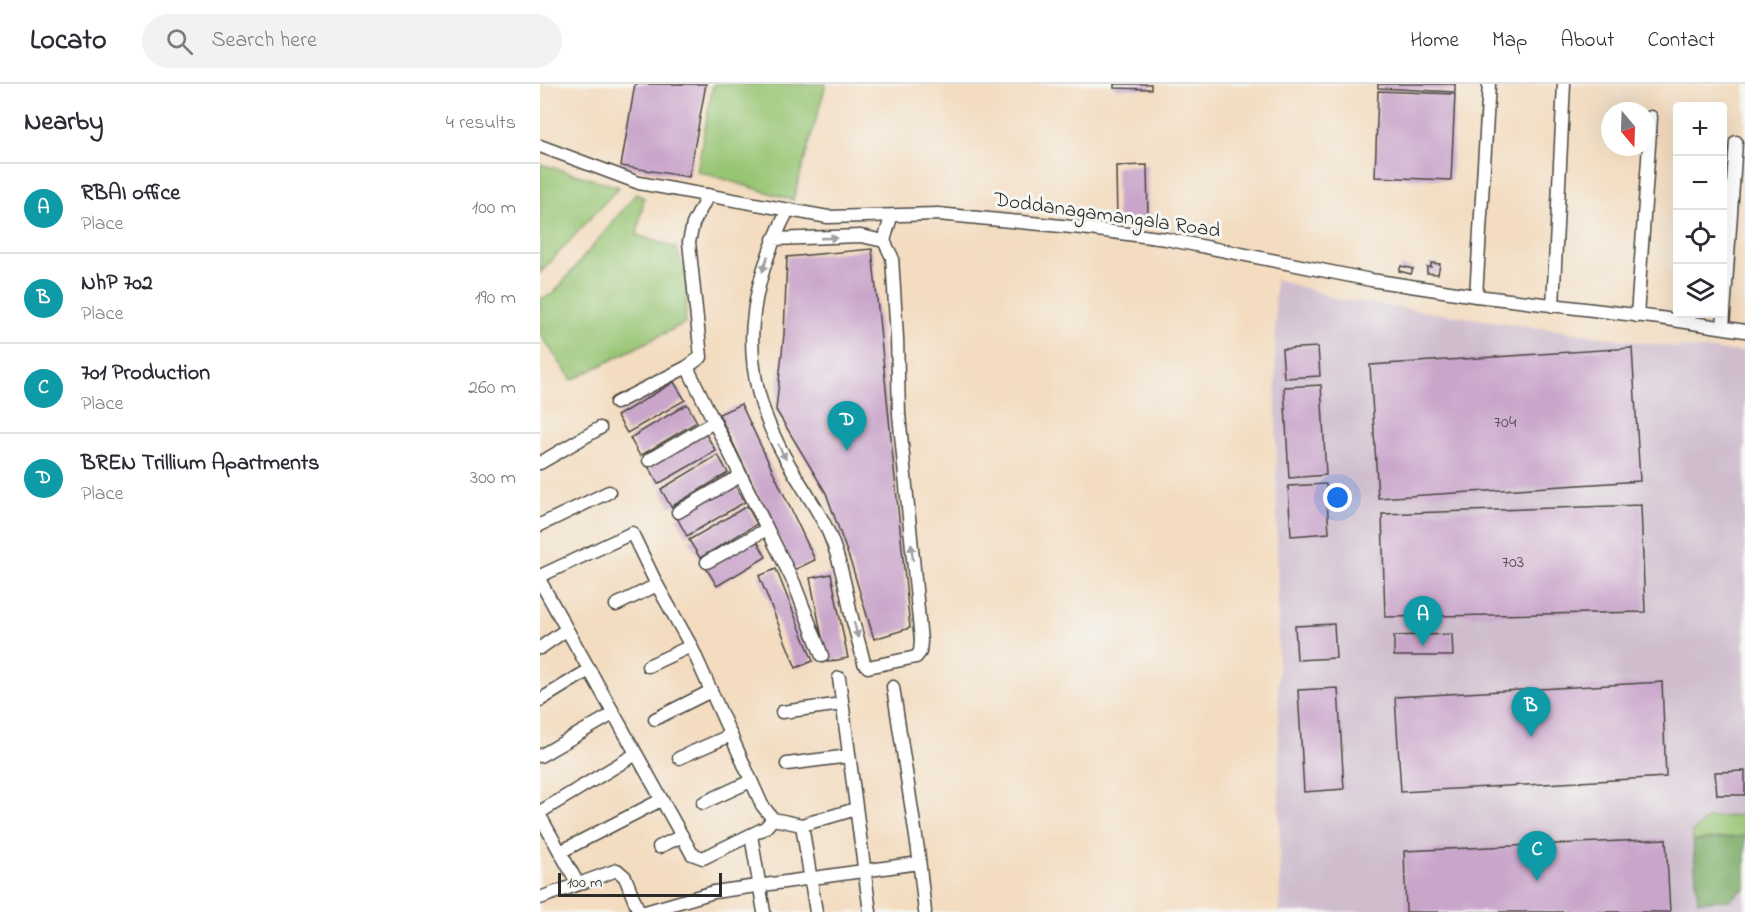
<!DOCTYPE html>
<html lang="en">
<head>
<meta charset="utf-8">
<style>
  body { margin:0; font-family:"Indie Flower",sans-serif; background:#f2f2f3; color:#2b2b33 }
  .controls { position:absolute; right:18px; top:18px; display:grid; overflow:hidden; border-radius:6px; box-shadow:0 6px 24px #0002 }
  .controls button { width:54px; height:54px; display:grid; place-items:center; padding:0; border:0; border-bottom:2px solid #e1e1e2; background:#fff; color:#2b2b33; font:30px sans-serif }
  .compass { position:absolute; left:1061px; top:18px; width:54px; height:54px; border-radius:50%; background:#fff; box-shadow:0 6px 24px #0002; rotate:161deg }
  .scale { position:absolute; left:18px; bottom:15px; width:164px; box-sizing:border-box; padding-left:6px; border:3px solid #2b2b2b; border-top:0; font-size:16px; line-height:21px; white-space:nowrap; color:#2b2b2b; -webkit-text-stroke:4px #f6f6f2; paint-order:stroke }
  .you { position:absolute; left:798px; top:414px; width:21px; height:21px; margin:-15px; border:4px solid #fff; border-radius:50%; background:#1a73e8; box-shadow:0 0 0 9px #1a73e833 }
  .badge { display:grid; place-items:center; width:39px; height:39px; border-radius:50%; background:#b5179e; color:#fff; font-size:20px; font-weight:700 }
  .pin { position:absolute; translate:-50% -50px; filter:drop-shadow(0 2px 3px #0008) }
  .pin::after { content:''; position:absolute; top:32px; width:21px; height:18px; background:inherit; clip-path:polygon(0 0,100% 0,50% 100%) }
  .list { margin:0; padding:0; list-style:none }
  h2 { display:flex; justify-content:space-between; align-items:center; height:78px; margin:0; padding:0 24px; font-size:26px }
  h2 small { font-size:20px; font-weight:400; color:#7c7c81 }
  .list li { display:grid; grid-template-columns:39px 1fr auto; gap:18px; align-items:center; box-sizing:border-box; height:90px; padding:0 24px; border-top:2px solid #e1e1e2 }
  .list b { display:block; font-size:22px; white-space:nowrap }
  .list p { margin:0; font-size:20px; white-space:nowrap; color:#7c7c81 }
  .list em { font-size:20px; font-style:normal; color:#7c7c81 }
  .icon { flex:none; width:33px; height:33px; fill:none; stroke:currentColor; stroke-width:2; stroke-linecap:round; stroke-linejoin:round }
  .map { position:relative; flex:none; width:1205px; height:828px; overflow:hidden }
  header { display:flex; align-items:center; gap:36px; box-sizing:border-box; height:84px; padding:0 30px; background:#fff; border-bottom:2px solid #e1e1e2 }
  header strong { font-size:28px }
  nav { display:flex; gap:33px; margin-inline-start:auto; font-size:21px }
  .search { width:420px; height:54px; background:#f2f2f3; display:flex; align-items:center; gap:15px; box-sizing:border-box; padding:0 21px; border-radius:33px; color:#7c7c81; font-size:22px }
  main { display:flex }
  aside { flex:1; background:#fff }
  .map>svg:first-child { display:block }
  .industrial { fill:#cfbdce }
  .green { fill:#98c573; stroke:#62784f; stroke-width:1.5 }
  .forest { fill:#7aaa65; stroke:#526a48; stroke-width:1.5 }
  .building { fill:#c9a5ca }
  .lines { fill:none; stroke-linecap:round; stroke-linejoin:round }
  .minor-casing { stroke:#494641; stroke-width:15 }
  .minor { stroke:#fff; stroke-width:12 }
  .oneway { fill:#a0a0a0 }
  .labels { text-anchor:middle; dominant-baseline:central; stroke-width:6; stroke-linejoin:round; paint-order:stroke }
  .number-label { font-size:18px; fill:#524a53 }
  .street-label { font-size:21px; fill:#2b2b2b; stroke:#f6f6f2 }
</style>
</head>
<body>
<header>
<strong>Locato</strong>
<div class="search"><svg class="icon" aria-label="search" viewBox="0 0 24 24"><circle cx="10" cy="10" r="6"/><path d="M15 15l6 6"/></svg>Search here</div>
<nav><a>Home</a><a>Map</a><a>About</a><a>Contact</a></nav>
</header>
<main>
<aside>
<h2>Nearby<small>4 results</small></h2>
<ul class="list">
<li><span class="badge" style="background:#0f9aa8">A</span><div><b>RBAI office</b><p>Place</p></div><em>100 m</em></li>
<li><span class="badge" style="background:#0f9aa8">B</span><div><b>NhP 702</b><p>Place</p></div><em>190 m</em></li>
<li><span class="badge" style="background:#0f9aa8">C</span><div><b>701 Production</b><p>Place</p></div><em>260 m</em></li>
<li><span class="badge" style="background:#0f9aa8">D</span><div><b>BREN Trillium Apartments</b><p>Place</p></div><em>300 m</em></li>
</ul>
</aside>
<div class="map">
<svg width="1205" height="828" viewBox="0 0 1205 828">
  <rect width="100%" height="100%" fill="#f6f6f2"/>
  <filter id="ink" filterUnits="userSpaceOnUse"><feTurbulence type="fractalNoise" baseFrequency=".0167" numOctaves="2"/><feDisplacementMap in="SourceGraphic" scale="12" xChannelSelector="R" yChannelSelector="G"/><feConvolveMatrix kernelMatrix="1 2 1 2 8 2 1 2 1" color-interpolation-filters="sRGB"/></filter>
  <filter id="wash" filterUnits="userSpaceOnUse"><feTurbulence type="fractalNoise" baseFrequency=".008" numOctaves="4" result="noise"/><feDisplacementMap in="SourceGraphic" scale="24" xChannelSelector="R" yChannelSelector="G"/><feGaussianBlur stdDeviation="1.35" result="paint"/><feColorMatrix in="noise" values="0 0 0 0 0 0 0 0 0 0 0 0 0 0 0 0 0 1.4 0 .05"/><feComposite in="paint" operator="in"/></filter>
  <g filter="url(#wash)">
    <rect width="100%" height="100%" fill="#f3dcbf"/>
    <path class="industrial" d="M735,195L798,215L1135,263L1205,268V828H740Z"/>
    <g class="green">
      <path d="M173,0H286L253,116L157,87Z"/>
      <path d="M0,80L79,103L0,189Z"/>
      <path d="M96,110L104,114L97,151L136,164L148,198L145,239L32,296L0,250V215L13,210Z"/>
      <path d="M1205,731V752L1153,757L1152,749L1168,734Z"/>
    </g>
    <path class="forest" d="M1205,752V806L1200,807L1190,816L1158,817L1153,757Z"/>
    <g id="blocks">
      <g class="building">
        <path d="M95,0H166L149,93L81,82Z"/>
        <path d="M574,0H611V5L574,4Z"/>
        <path d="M838,0H915V8L838,4Z"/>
        <path d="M838,7L915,10L911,96L835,93Z"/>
        <path d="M607,81L608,137H577L576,82Z"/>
        <path d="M332,165L370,544L334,555L312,482L286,409L236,326L244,250L247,173Z"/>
        <path d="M891,179L900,180L898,190L887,189V183H891Z"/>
        <path d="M861,182L873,185L871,190L859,187Z"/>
        <path d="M778,263L780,292L744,294L742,265Z"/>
        <path d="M1092,264L1100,397L838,414L830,281Z"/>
        <path d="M134,298L145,316L87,349L77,332Z"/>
        <path d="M781,301L786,391L749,394L744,303Z"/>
        <path d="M147,320L157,338L100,372L90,354Z"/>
        <path d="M201,320L275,476L254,486L179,330Z"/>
        <path d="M165,349L176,367L118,400L108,382Z"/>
        <path d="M178,371L188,389L131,423L121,405Z"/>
        <path d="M194,400L205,418L147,452L137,434Z"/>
        <path d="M786,400L789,449L751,452L748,402Z"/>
        <path d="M1101,421L1105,528L845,533L842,430Z"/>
        <path d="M207,422L217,440L160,474L149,456Z"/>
        <path d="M216,455L226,473L177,502L166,484Z"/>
        <path d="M236,485L273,577L256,584L219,492Z"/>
        <path d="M291,490L308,574L287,578L270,494Z"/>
        <path d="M794,540L796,574L757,576L755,542Z"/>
        <path d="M912,550L913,572H854V552Z"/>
        <path d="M1122,598L1126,693L861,708L855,613Z"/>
        <path d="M798,604L804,705L764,708L758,606Z"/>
        <path d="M1205,687V711H1177L1175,688Z"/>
        <path d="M1126,755L1130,828H866L864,767Z"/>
      </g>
    </g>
  </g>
  <g filter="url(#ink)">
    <use href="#blocks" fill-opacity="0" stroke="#494641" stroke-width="1.5"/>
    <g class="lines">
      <defs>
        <g id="minor">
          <path d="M0,62L99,99L288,133L398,130L542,144L626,155L831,196L936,212L1120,234L1205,247"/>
          <path d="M233,155L321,152L344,157L352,173L357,254L359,330L381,557L380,568L376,573L328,583L324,579C320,561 314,543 310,526C305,498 298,468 286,443C272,415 252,389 238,360C197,280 208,204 248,126"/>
          <path d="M344,157L351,133"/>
          <path d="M936,212L949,0"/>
          <path d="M1013,222L1024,0"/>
          <path d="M1097,232L1111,33"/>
          <path d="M1183,243L1196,58"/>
          <path d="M147,283L254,499L282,572"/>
          <path d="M76,319L147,283L161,273L149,158L153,140L168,111"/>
          <path d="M109,376L174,338"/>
          <path d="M0,379L60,344"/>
          <path d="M138,428L200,392"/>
          <path d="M0,441L69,408"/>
          <path d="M167,478L227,445"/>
          <path d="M0,492L92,449L117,501L76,521"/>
          <path d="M0,497L152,770L163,774L225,744L233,735"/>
          <path d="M117,501L151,562L222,721L233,735L262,741L316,725"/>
          <path d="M0,564L26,546"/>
          <path d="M108,582L151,562"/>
          <path d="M299,594L330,828"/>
          <path d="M353,603L378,766L385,828"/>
          <path d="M0,616L49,586"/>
          <path d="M242,628L302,620"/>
          <path d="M115,635L171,607"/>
          <path d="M0,672L73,630"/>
          <path d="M139,674L191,651"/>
          <path d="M247,680L309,672"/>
          <path d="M163,719L211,697"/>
          <path d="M0,728L96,670"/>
          <path d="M0,732L38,800"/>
          <path d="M262,741L276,828"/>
          <path d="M211,751L224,828"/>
          <path d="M119,763L142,752"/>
          <path d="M20,768L121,716"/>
          <path d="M0,814L77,786L85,793L99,828"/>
          <path d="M105,828L174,808L379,779"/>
        </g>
      </defs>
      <use href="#minor" class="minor-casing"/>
      <use href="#minor" class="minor"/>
    </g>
    <defs><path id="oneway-solid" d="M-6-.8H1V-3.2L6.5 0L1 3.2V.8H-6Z" transform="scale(1.5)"/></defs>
    <g class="oneway">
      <use href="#oneway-solid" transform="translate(289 154) rotate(-2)"/>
      <use href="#oneway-solid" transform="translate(225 180) rotate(109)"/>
      <use href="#oneway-solid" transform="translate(242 368) rotate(62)"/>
      <use href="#oneway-solid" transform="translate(372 468) rotate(-97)"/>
      <use href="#oneway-solid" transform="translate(316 546) rotate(75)"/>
    </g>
  </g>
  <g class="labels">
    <g class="number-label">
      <text x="965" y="339">704</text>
      <text x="973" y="479">703</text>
    </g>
    <g class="street-label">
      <text transform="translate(567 132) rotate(8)">Doddanagamangala Road</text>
    </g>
  </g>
</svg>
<div class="controls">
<button>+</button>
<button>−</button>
<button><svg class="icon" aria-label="locate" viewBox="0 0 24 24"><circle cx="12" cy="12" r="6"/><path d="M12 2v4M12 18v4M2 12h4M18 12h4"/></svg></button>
<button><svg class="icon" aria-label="layers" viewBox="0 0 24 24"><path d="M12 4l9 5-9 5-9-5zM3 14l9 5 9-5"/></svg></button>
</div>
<svg class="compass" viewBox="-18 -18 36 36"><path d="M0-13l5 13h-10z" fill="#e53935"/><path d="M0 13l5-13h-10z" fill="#7c7c81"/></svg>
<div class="scale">100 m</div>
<div class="you"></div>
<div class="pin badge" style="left:883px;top:562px;background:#0f9aa8">A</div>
<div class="pin badge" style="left:991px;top:653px;background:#0f9aa8">B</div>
<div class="pin badge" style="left:997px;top:797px;background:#0f9aa8">C</div>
<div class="pin badge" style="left:307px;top:367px;background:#0f9aa8">D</div>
</div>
</main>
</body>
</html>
